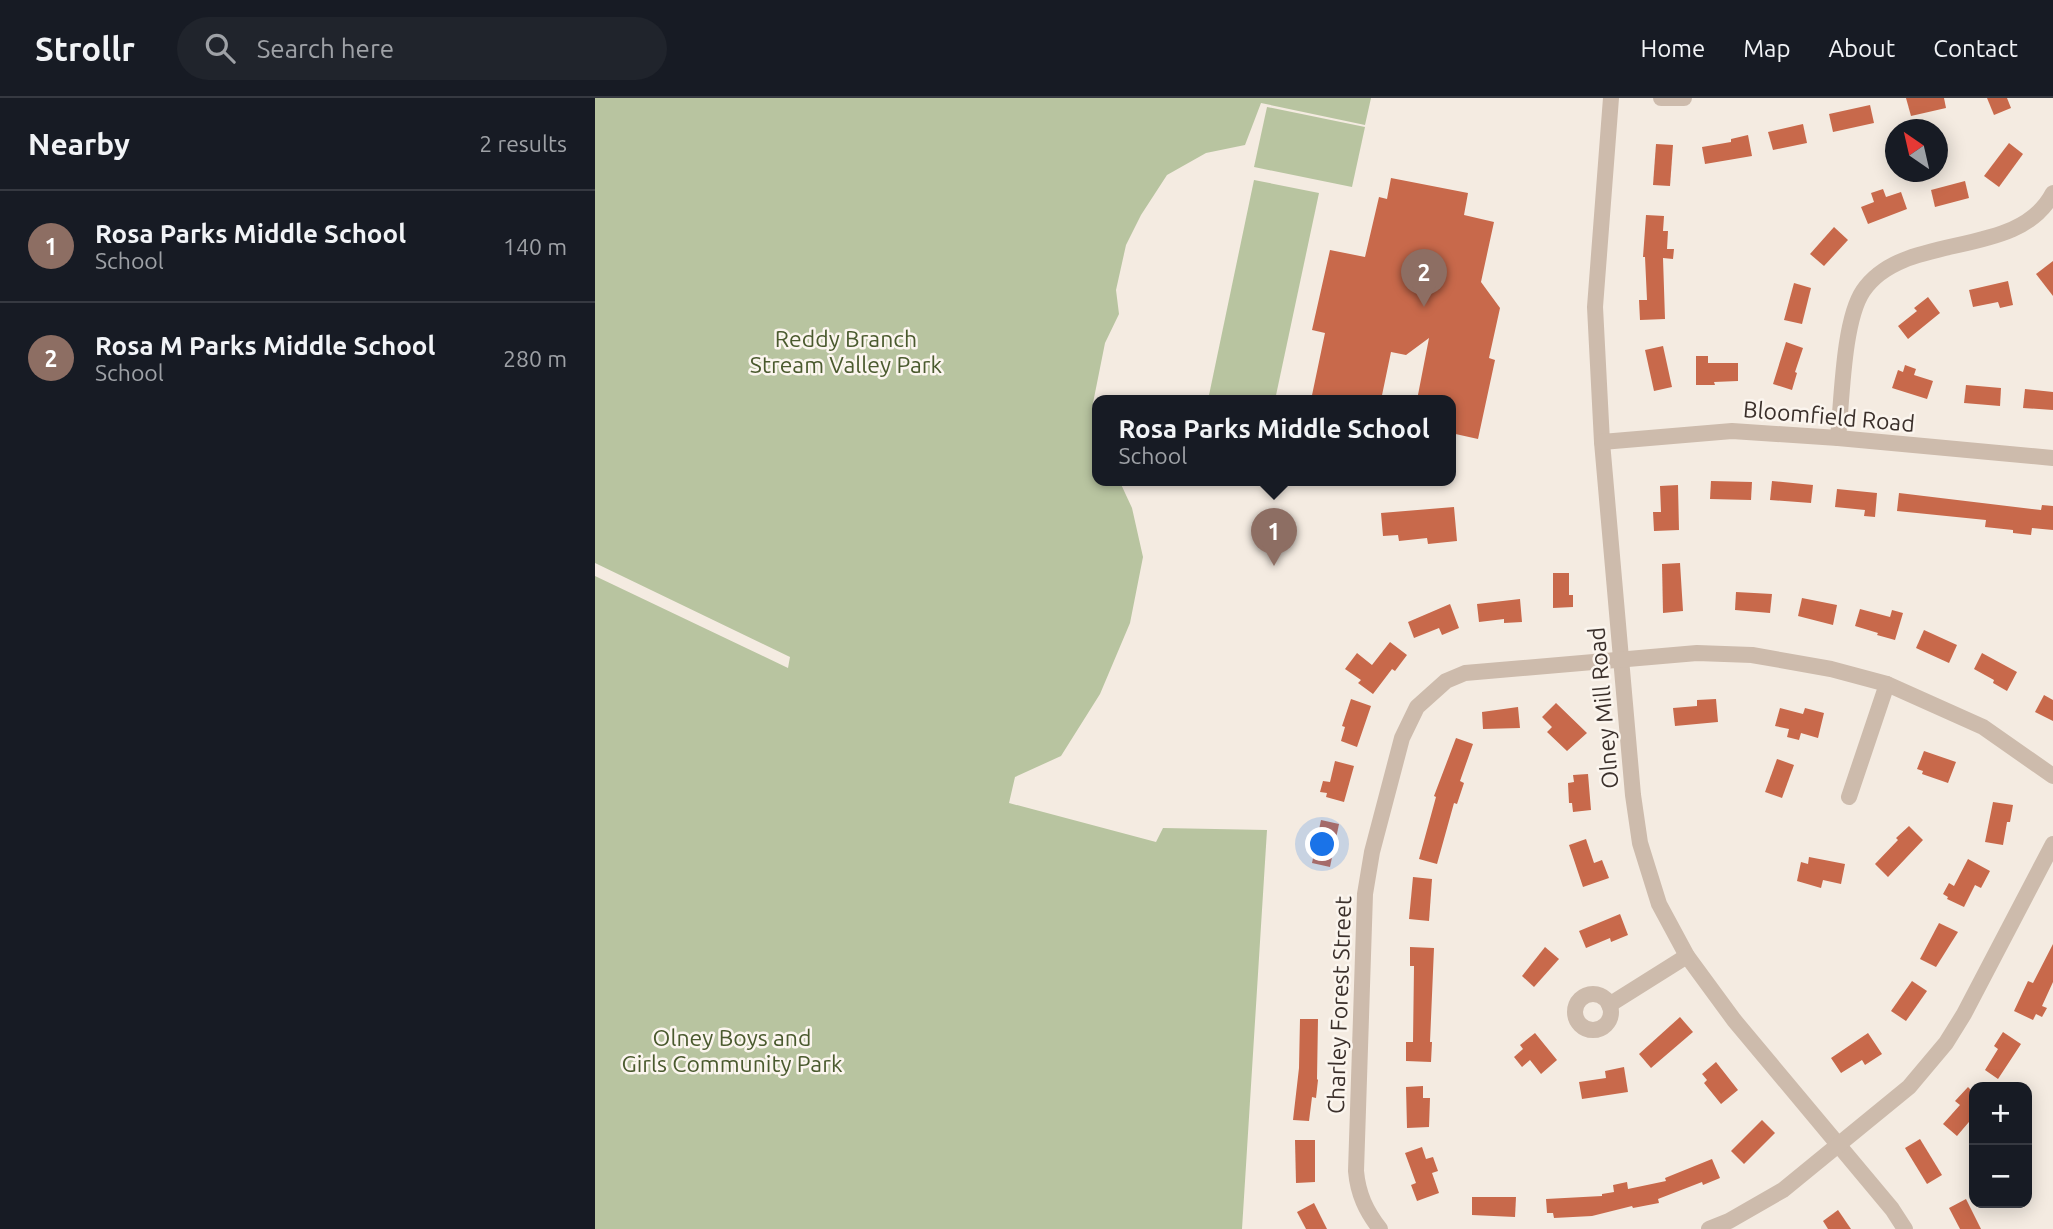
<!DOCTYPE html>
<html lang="en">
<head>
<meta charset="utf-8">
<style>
  body { margin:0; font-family:Ubuntu,sans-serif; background:#20242c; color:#f1f3f6 }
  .controls { position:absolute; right:21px; bottom:21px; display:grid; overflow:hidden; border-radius:14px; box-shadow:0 4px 18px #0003 }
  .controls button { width:63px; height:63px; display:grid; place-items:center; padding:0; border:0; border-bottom:2px solid #363941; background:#171b24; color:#f1f3f6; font:35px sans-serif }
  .compass { position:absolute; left:1290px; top:21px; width:63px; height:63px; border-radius:50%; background:#171b24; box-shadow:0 4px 18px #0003; rotate:326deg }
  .you { position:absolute; left:728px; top:747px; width:24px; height:24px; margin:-18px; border:5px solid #fff; border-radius:50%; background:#1a73e8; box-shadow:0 0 0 10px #1a73e833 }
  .badge { display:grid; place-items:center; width:46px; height:46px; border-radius:50%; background:#92aeb2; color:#fff; font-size:23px; font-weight:700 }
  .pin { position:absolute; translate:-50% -58px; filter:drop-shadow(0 2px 4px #0008) }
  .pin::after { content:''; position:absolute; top:37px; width:24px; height:21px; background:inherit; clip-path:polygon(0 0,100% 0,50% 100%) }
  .popup { position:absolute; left:497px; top:297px; width:364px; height:91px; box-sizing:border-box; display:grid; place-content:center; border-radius:14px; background:#171b24; filter:drop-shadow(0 2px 5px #0005); font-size:23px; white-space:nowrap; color:#9ea1a6 }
  .popup b { font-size:26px; color:#f1f3f6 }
  .popup::after { content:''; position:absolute; left:50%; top:100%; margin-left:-14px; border:14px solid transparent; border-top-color:#171b24 }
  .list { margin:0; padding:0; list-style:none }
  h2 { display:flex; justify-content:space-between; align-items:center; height:91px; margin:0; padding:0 28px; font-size:30px }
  h2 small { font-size:23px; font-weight:400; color:#9ea1a6 }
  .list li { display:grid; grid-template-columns:46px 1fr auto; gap:21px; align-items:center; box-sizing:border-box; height:112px; padding:0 28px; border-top:2px solid #363941 }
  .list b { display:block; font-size:26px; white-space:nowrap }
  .list p { margin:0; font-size:23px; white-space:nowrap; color:#9ea1a6 }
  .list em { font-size:23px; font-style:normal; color:#9ea1a6 }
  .icon { flex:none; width:38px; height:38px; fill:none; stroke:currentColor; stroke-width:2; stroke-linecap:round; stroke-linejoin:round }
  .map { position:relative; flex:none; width:1458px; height:1131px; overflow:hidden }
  header { display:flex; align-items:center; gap:42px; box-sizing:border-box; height:98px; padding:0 35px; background:#171b24; border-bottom:2px solid #363941 }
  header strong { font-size:33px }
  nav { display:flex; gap:38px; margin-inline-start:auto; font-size:24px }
  .search { width:490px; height:63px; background:#20242c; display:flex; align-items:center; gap:18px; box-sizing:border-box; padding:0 24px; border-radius:38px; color:#9ea1a6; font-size:26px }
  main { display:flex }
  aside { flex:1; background:#171b24 }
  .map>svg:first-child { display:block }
  .green { fill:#b8c4a0 }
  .building { fill:#c8694b }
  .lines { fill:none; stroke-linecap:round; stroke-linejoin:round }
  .street { stroke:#cdbbac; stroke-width:16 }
  .labels { text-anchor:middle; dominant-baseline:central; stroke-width:5; stroke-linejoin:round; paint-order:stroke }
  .park-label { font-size:23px; fill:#4a5a2e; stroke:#fbf5ee }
  .street-label { font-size:23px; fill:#3b302b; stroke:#fbf5ee }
</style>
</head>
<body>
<header>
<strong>Strollr</strong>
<div class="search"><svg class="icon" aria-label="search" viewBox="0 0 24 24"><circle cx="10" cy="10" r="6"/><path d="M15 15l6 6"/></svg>Search here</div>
<nav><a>Home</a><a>Map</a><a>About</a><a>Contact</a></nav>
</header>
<main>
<aside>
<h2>Nearby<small>2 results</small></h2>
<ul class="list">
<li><span class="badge" style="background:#8d6e63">1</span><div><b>Rosa Parks Middle School</b><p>School</p></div><em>140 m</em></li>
<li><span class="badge" style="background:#8d6e63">2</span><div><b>Rosa M Parks Middle School</b><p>School</p></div><em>280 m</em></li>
</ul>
</aside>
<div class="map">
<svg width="1458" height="1131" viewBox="0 0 1458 1131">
  <rect width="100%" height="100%" fill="#f4ebe1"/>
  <g class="green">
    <path d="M0,0H776L770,27L666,5L650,47L611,55L572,77L546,117L531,147L521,192L524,216L510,245L497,310L502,326V382H524L537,410L548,459L535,525L505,596L466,658L420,679L414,705L561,744L568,730L672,732L647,1131H0V478L193,570L195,559L0,465Z"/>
    <path d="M672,9L770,29L757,89L659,69Z"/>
    <path d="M659,82L724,95L680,302H613Z"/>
  </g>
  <g class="building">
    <path d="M1311,0H1349L1351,10L1316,18Z"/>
    <path d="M1392,0H1412L1416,10L1399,17Z"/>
    <path d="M1275,7L1279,25L1238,34L1234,16Z"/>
    <path d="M1208,26L1212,45L1178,52L1173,34Z"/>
    <path d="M1153,37L1157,58L1110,66L1107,49L1136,44V41Z"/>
    <path d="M1414,45L1428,56L1404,89L1389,78Z"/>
    <path d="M1061,46L1078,47L1075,88L1058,87Z"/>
    <path d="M796,80L873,95L869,117L899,124L886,184L905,210L894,260L900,262L883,341L856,335V302H822L834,240L811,257L796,254L786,302H716L730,235L717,232L735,152L770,159L784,99L792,101Z"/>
    <path d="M1370,83L1374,100L1340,109L1336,92Z"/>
    <path d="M1288,91L1291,99L1306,94L1312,111L1273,126L1266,109L1279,104L1276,95Z"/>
    <path d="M1051,117L1069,118L1068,133H1073L1072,151H1079L1078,161L1068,160L1070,221L1045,222L1044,202H1052L1050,159H1048Z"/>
    <path d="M1239,129L1253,142L1229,168L1215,156Z"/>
    <path d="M1458,163V198L1441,176Z"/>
    <path d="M1413,183L1418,207L1405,210L1403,204L1378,209L1374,192Z"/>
    <path d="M1199,185L1216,190L1207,226L1189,222Z"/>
    <path d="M1333,199L1345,215L1313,241L1303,228L1322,213L1319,210Z"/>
    <path d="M1191,244L1208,250L1200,274L1202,275L1197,292L1178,286Z"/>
    <path d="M1068,248L1077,289L1059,293L1050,252Z"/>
    <path d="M1101,258H1113V265H1143V283L1119,284L1120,287H1101Z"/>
    <path d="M1310,267L1321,271L1319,277L1338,283L1332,301L1297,290L1303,272L1308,274Z"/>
    <path d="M1371,287L1406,290L1405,308L1369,305Z"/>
    <path d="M1430,291L1458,294V312L1428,310Z"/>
    <path d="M1116,383L1157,384L1156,402L1115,401Z"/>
    <path d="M1177,383L1218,387L1216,405L1175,402Z"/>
    <path d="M1083,387L1084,432L1059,433L1058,414H1066L1065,388Z"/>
    <path d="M1242,391L1282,395L1280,419L1269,418L1270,412L1240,409Z"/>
    <path d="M1304,395L1446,412L1447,407L1458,408V432L1437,430L1436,437L1418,435V432L1390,429L1391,422L1302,413Z"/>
    <path d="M859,409L862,443L833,446L832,440L804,443L803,437L788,438L786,415Z"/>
    <path d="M1085,465L1088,513L1068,515L1067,466Z"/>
    <path d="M958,475H974V497H978V509L958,510Z"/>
    <path d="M1141,494L1177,496L1175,515L1140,512Z"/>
    <path d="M1207,500L1242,507L1238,527L1203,518Z"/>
    <path d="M925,501L927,524L909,525V521L884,524L882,506Z"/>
    <path d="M855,506L864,530L847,537L844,530L819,540L813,524Z"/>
    <path d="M1265,511L1295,519L1297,512L1308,515L1300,542L1282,537L1283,535L1260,528Z"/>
    <path d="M1329,532L1362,547L1354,565L1321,550Z"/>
    <path d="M795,544L812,557L800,573L797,571L778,596L763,585L766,582L750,571L762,555L777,567Z"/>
    <path d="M1387,555L1422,574L1412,593L1398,585L1399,582L1379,571Z"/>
    <path d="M1449,597L1458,602V623L1440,614Z"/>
    <path d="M756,601L776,608L762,649L746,643L750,629L747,628Z"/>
    <path d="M1121,601L1123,624L1080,628L1078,610L1102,608V602Z"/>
    <path d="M961,605L992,635L972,653L952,634L957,629L947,619Z"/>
    <path d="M923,609L925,630L888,631L887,614Z"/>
    <path d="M1185,610L1208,616L1210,610L1229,615L1223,640L1206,635L1204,642L1192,639L1194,631L1180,628Z"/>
    <path d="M861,640L878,646L865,683L869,685L862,706L859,705L842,766L824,761L841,699L839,698Z"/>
    <path d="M1329,653L1361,664L1353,685L1327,676L1328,673L1322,671Z"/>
    <path d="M1182,661L1199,667L1187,700L1170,694Z"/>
    <path d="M740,663L759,668L749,704L731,699L732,695L725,694L728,683L735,684Z"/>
    <path d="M993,676L996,712L978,714L977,705H974L973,685L979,684L978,677Z"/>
    <path d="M1398,704L1418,707L1415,724H1412L1408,747L1390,744Z"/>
    <path d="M726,722L744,726L735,769L717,765Z"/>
    <path d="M1314,728L1328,742L1293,779L1280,766L1303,742L1301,740Z"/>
    <path d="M991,741L999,765L1007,762L1014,780L988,789L974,747Z"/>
    <path d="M1214,759L1250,766L1246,786L1228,782L1226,790L1202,783L1206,764L1213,766Z"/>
    <path d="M1373,761L1395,773L1386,790L1380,787L1369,809L1352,801L1353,799L1348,796L1354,785L1359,788Z"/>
    <path d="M818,779L837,781L834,823L814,821Z"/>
    <path d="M1025,816L1033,837L1016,844L1015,840L991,850L984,833Z"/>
    <path d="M1344,825L1363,834L1341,869L1325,861Z"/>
    <path d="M1458,846V884L1447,908L1452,910L1447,919L1441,916L1438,922L1419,913L1433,883L1438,885Z"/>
    <path d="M815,849L839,850L835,944H837L836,964L811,963V944H818L819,868H815Z"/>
    <path d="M950,849L964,861L939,889L927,878Z"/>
    <path d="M1317,883L1332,893L1311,923L1296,913Z"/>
    <path d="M1085,919L1098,934L1056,970L1044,956Z"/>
    <path d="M705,921H723L722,981L723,982L721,1000L717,999L714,1023L698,1022L704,970Z"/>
    <path d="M1408,934L1426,946L1403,981L1390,972L1403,951L1399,948Z"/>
    <path d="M940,935L962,962L946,976L935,962L927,969L919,959L928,951L925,947Z"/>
    <path d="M1273,935L1287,956L1270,967L1267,962L1246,975L1236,960Z"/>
    <path d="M1121,964L1143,992L1126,1006L1109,985L1112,982L1107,976Z"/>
    <path d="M1029,969L1033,994L987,1001L984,984L1011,980L1010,973Z"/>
    <path d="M828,988V1000H835L834,1029L812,1030L811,989Z"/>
    <path d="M1373,989L1379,995V1018L1362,1038L1348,1026L1365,1007L1360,1003Z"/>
    <path d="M1167,1022L1180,1035L1149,1066L1136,1053Z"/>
    <path d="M1325,1041L1347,1077L1332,1086L1310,1050Z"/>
    <path d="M700,1042H720V1084L701,1085Z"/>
    <path d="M827,1049L831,1061L838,1059L843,1073L837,1075L844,1095L822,1103L816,1087L821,1085L810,1055Z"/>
    <path d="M1117,1061L1125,1080L1108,1087L1107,1084L1063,1101L1064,1105L1038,1110L1037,1108L997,1118L959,1120L958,1115H952L951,1101L1007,1098V1096L1019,1094L1018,1087L1032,1084L1033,1091L1071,1083L1070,1080Z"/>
    <path d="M877,1099H921L920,1119L877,1117Z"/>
    <path d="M1371,1101L1386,1131H1365L1354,1110Z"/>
    <path d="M719,1105L732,1131H711L702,1114Z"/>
    <path d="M1243,1112L1256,1131H1233L1228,1123Z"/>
  </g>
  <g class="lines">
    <g class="street">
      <path d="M1016,0L1000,209L1007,344L1038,697L1045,745L1064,806L1092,858L1139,922L1297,1111L1310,1131"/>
      <path d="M1066,0H1089"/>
      <path d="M1243,340C1247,302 1248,223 1268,193C1309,132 1423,163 1458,95"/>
      <path d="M1007,344L1137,333L1243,340L1458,360"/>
      <path d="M1254,699L1292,586"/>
      <circle cx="998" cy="914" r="18"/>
      <path d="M1014,907L1092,858"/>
      <path d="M785,1131C771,1113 763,1096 761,1073L770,796L777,754L807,640L822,609L851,583L870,575L1102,555L1157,557L1236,571L1292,586L1388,629L1458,678"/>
      <path d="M1114,1131L1134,1123L1188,1092L1314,989L1351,945L1369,916L1458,746"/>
    </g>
  </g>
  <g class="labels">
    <g class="park-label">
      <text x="251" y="240">Reddy Branch<tspan x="251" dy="26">Stream Valley Park</tspan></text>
      <text x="137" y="939">Olney Boys and<tspan x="137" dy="26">Girls Community Park</tspan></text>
    </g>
    <g class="street-label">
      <text transform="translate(1234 318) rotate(5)">Bloomfield Road</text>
      <text transform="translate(1008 610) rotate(-95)">Olney Mill Road</text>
      <text transform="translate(744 907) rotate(-88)">Charley Forest Street</text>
    </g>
  </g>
</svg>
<div class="controls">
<button>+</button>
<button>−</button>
</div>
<svg class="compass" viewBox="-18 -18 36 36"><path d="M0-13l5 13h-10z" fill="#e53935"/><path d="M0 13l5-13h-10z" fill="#9ea1a6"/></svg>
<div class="you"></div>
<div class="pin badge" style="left:679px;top:468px;background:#8d6e63">1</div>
<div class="popup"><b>Rosa Parks Middle School</b>School</div>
<div class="pin badge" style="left:829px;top:209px;background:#8d6e63">2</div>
</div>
</main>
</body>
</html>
